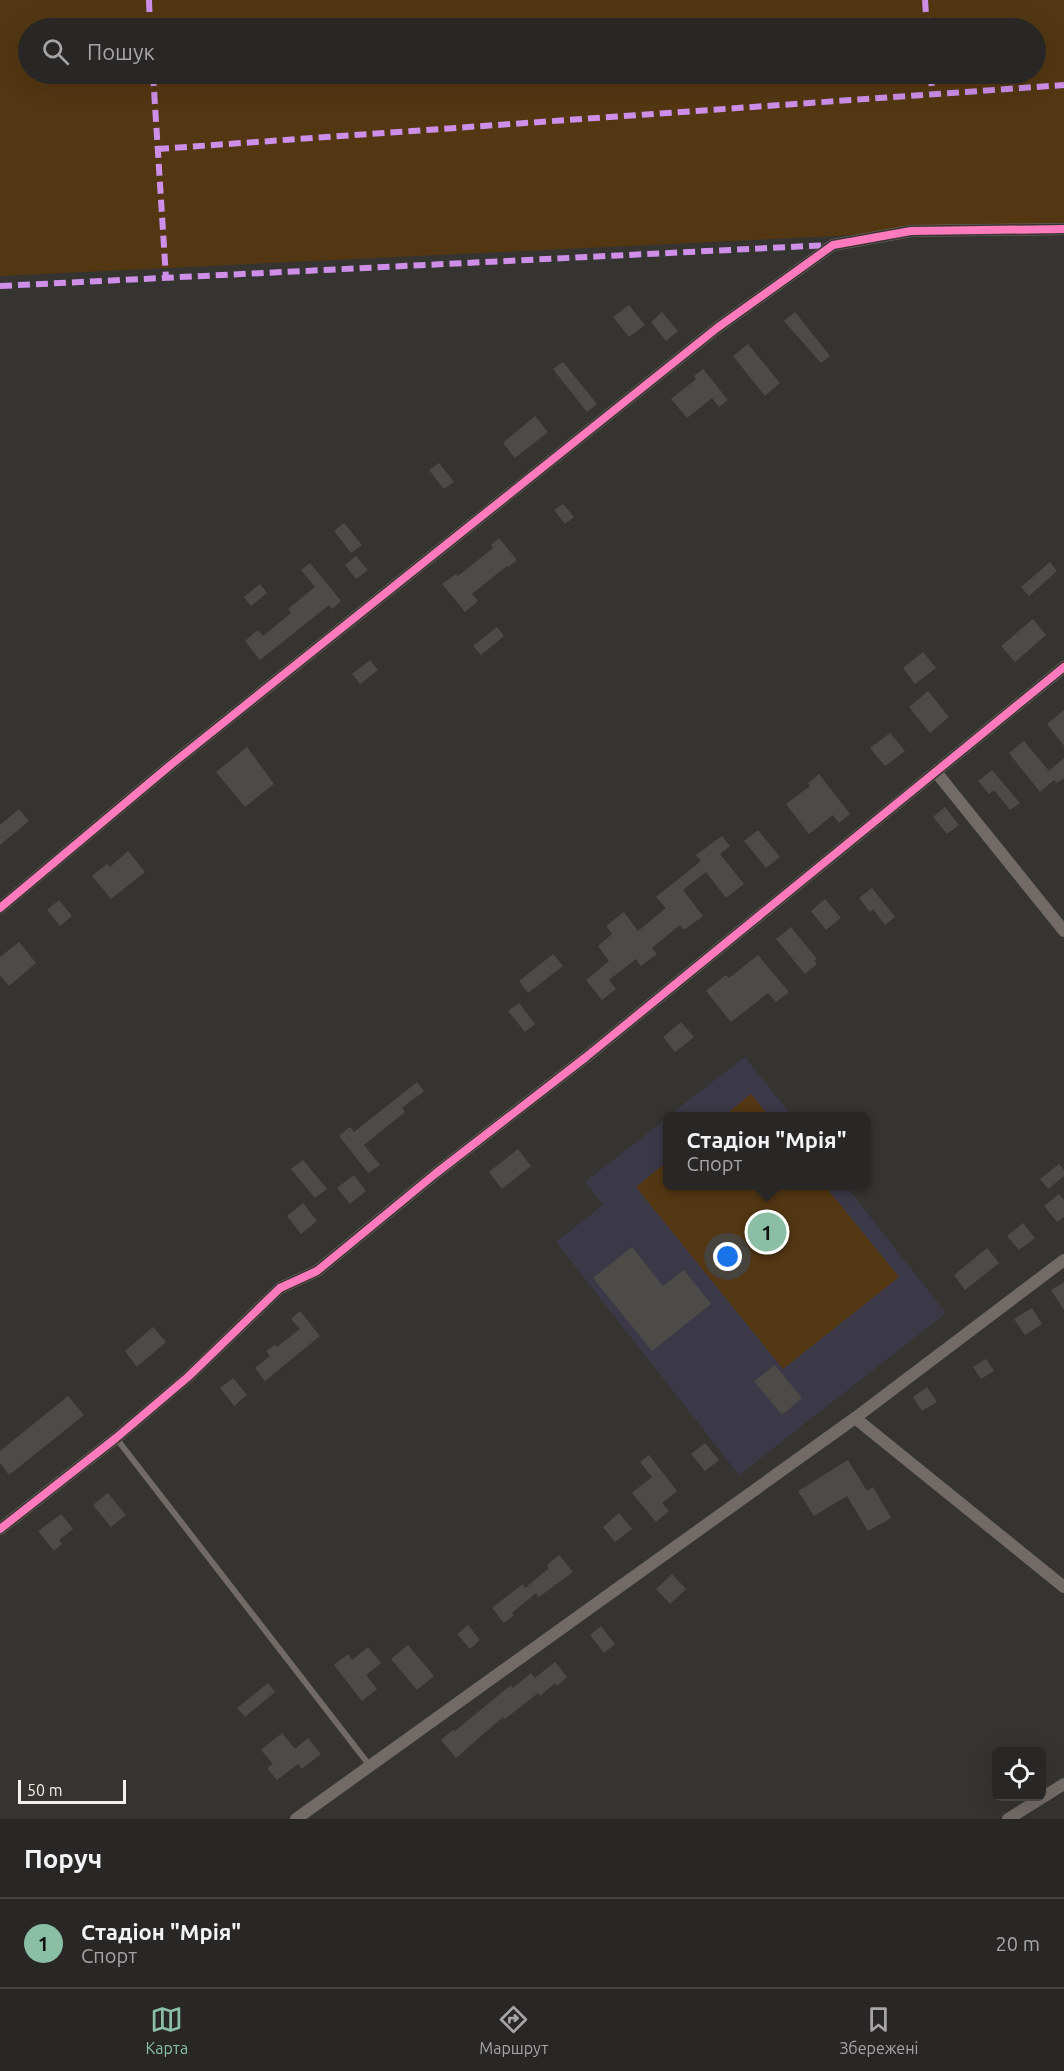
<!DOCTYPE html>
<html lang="uk">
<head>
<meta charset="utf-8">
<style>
  body { margin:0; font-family:Ubuntu,sans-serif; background:#343332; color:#f1f3f6 }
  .controls { position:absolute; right:18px; bottom:18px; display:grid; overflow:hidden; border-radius:9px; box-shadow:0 6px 24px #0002 }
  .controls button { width:54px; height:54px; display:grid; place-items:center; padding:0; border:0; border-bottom:2px solid #444442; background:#282725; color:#f1f3f6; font:30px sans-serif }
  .scale { position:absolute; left:18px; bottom:15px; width:108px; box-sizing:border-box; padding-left:6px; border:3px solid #f2efec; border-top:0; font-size:16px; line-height:21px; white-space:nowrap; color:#f2efec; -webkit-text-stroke:4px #38342f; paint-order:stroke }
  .you { position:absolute; left:728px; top:1257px; width:21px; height:21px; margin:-15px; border:4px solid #fff; border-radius:50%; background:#1a73e8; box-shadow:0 0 0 9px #1a73e833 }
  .badge { display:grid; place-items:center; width:39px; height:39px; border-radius:50%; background:#8abfa5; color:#111; font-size:20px; font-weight:700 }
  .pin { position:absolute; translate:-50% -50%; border:3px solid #fff; box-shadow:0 2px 6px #0006 }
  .popup { position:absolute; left:663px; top:1112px; width:207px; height:78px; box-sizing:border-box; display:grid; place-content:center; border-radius:9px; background:#282725; filter:drop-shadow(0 2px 4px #0005); font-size:20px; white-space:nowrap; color:#a5a5a7 }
  .popup b { font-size:22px; color:#f1f3f6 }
  .popup::after { content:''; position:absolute; left:50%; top:100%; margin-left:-12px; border:12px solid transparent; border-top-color:#282725 }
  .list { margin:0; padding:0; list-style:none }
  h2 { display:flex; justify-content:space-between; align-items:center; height:78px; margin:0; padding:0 24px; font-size:26px }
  h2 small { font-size:20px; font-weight:400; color:#a5a5a7 }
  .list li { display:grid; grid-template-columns:39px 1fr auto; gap:18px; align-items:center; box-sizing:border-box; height:90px; padding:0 24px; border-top:2px solid #444442 }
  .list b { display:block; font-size:22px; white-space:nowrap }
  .list p { margin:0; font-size:20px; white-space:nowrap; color:#a5a5a7 }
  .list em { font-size:20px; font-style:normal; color:#a5a5a7 }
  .icon { flex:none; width:33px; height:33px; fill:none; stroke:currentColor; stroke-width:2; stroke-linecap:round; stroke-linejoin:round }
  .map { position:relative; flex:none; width:1064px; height:1819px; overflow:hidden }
  .search { position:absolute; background:#282725; box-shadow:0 6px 24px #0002; left:18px; right:18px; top:18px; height:66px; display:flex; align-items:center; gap:15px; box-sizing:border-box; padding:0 21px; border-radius:33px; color:#a5a5a7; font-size:22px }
  .sheet { height:168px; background:#282725 }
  nav { display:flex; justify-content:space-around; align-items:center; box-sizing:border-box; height:84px; border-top:2px solid #444442; background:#282725; font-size:16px; color:#a5a5a7 }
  nav a { display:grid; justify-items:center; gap:3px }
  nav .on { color:#8abfa5 }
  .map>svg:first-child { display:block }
  .education { fill:#3b3947 }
  .green { fill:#533713; fill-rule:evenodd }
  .building { fill:#4d4b48 }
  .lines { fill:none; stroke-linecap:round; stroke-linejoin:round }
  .service { stroke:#726a67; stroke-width:6 }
  .minor { stroke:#726a67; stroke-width:12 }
  .quiet { stroke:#ce8fe9; stroke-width:6; stroke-dasharray:12 6; stroke-linecap:butt }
  .cycleway-casing { stroke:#38342f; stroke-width:11 }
  .cycleway { stroke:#fd7abc; stroke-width:8 }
</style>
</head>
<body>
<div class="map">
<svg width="1064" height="1819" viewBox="0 0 1064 1819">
  <rect width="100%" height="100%" fill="#363431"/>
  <g class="education">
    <path d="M745,1057L792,1116H668Z"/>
    <path d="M668,1117V1186H846L946,1313L739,1475L556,1242L603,1205L585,1182Z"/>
  </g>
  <g class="green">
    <path d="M0,0H1064V225L0,276ZM28,28H1036V74H28Z"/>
    <path d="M751,1094L769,1116H723H724Z"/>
    <path d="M668,1161V1186H825L899,1277L783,1369L636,1187Z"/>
  </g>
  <g class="building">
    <path d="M629,305L645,325L629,337L613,317Z"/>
    <path d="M662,312L678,331L666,341L651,322Z"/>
    <path d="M795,312L830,356L821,363L784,321Z"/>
    <path d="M748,344L780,383L765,396L733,356Z"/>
    <path d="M563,362L597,404L587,412L553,369Z"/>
    <path d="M703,369L728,400L719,407L712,398L687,418L671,399L696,379L694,376Z"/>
    <path d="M535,416L548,432L515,458L503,443Z"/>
    <path d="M439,463L454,482L444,489L429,470Z"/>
    <path d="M563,504L574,517L565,524L554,510Z"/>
    <path d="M344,523L362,545L351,553L334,531Z"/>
    <path d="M499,538L517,560L508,567L507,566L472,594L478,601L465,612L442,584L456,574L458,576L493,548L491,545Z"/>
    <path d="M356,556L368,570L356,579L345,565Z"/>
    <path d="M1050,562L1057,571L1029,596L1021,587Z"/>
    <path d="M310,563L341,601L332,609L329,605L260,660L245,641L258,630L263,636L291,613L288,609L315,587L301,570Z"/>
    <path d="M260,584L267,593L251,606L244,597Z"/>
    <path d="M1033,619L1046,635L1015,662L1001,646Z"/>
    <path d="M497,627L504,636L481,655L473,646Z"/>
    <path d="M923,652L936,668L915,684L903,668Z"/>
    <path d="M370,660L378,670L360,684L352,674Z"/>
    <path d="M928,691L949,717L930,733L909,707Z"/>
    <path d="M1064,710V746L1047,724Z"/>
    <path d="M890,733L905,751L885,766L870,748Z"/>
    <path d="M1024,741L1049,771L1064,758V778L1057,783L1054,780L1040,792L1009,753Z"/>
    <path d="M247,747L274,784L245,807L216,772Z"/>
    <path d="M992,770L1020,803L1010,810L994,790L989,794L978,781Z"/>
    <path d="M819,774L850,814L839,823L833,815L809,834L786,804L810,786L808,783Z"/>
    <path d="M945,807L959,825L947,834L933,817Z"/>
    <path d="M19,809L29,821L0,845V825Z"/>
    <path d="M758,830L780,857L766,868L744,841Z"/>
    <path d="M722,836L730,846L720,854L744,884L726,898L706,872L683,890L703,916L684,930L680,925L652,948L657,954L641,966L636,959L609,980L616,989L602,1000L586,980L609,961L598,946L612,934L606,926L624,912L638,931L666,908L656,897L701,861L696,855Z"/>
    <path d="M128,851L145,872L111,899L92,876L107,864L110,867Z"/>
    <path d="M872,888L895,917L885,925L873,909L870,912L859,898Z"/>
    <path d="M825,899L841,918L826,930L811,911Z"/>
    <path d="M59,900L72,916L60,926L47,910Z"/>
    <path d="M791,927L817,959L814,961L817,964L805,974L776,939Z"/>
    <path d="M19,942L36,963L9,986L0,975V957Z"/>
    <path d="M553,954L563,966L528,993L519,981Z"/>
    <path d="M758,955L789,992L776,1002L768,993L731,1022L706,991L726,975L729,978Z"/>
    <path d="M519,1003L535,1024L525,1032L508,1011Z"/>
    <path d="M681,1022L694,1037L675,1052L663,1037Z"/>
    <path d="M417,1082L424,1091L402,1108L405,1112L364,1145L380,1165L368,1173L339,1136L350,1127L354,1132Z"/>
    <path d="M518,1149L531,1166L502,1189L489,1172Z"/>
    <path d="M303,1160L327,1189L315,1198L291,1169Z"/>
    <path d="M1059,1164L1064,1170V1176L1048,1189L1040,1179Z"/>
    <path d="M354,1175L366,1191L350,1204L337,1188Z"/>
    <path d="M1059,1194L1064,1200V1217L1057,1222L1044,1206Z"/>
    <path d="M303,1203L317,1221L301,1234L287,1216Z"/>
    <path d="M1023,1223L1035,1238L1019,1250L1007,1236Z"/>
    <path d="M632,1247L663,1286L684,1270L711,1304L652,1351L593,1278Z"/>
    <path d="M987,1248L999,1263L965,1290L954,1275Z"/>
    <path d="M1064,1282V1310L1051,1290Z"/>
    <path d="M1032,1308L1042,1324L1025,1335L1014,1319Z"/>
    <path d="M300,1311L320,1336L265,1381L255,1368L270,1356L266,1351L275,1345L277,1347L300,1329L291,1319Z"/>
    <path d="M153,1327L166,1342L137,1367L125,1351Z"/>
    <path d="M986,1359L994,1371L981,1379L973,1367Z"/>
    <path d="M775,1365L802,1398L782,1415L754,1381Z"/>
    <path d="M233,1378L247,1395L234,1406L220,1388Z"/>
    <path d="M927,1387L937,1402L922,1411L913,1397Z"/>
    <path d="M68,1396L84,1415L9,1475L0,1463V1451Z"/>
    <path d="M705,1443L719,1460L705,1471L691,1454Z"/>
    <path d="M649,1455L677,1491L662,1503L669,1511L656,1522L632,1493L652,1477L640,1462Z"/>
    <path d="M848,1460L867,1491L873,1487L891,1518L868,1531L847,1496L814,1516L798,1491Z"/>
    <path d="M108,1493L126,1515L111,1527L93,1505Z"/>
    <path d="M619,1513L632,1529L615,1542L603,1527Z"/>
    <path d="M61,1514L73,1529L59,1540L62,1544L54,1551L38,1531Z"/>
    <path d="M559,1555L573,1572L539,1597L536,1593L512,1613L514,1615L504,1623L492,1608L523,1584L525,1588L549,1568L547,1565Z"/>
    <path d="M672,1574L686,1589L670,1604L656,1589Z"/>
    <path d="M468,1625L480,1640L470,1649L457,1634Z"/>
    <path d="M601,1626L615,1644L604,1653L590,1635Z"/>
    <path d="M408,1645L434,1676L417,1690L391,1659Z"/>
    <path d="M368,1647L381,1663L366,1675L377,1689L362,1701L334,1665L348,1654L352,1660Z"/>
    <path d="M555,1662L567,1677L557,1686L555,1683L540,1696L538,1693L505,1719L503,1717L456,1758L441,1740L453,1730L455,1731L511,1685L513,1688L531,1673L535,1678Z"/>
    <path d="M268,1683L275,1692L245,1717L237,1708Z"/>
    <path d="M282,1733L295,1749L308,1738L321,1754L302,1769L298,1764L277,1780L267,1768L273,1764L261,1750Z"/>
  </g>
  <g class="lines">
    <path class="service" d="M116,1438L370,1766"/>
    <g class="minor">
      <path d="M936,772L1064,931"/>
      <path d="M0,908L173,763L717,328L833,245L911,231L1064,229"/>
      <path d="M855,1418L1064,1587"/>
      <path d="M0,1529L116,1438L189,1376L280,1288L317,1271L435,1174L586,1057L1064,667"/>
      <path d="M296,1819L855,1418L1064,1260"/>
      <path d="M1008,1819L1064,1784"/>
    </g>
    <g class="quiet">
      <path d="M149,0L150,28"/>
      <path d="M925,0L927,28"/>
      <path d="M153,74L166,278"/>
      <path d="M931,74L932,94"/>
      <path d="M157,149L1064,85"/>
      <path d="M0,286L830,245"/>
    </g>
    <defs>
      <g id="cycleway">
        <path d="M0,908L173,763L717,328L833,245L911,231L1064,229"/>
        <path d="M0,1529L116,1438L189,1376L280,1288L317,1271L435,1174L586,1057L1064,667"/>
      </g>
    </defs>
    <use href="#cycleway" class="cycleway-casing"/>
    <use href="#cycleway" class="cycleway"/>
  </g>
</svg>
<div class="controls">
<button><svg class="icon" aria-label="locate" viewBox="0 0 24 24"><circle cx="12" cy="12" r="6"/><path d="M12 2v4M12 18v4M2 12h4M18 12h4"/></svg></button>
</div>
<div class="scale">50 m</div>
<div class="you"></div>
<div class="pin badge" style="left:767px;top:1232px">1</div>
<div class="popup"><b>Стадіон &quot;Мрія&quot;</b>Спорт</div>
<div class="search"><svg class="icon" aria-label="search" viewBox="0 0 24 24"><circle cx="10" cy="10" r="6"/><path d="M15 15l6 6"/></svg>Пошук</div>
</div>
<section class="sheet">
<h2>Поруч<small></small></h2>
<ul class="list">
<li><span class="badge">1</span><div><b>Стадіон &quot;Мрія&quot;</b><p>Спорт</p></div><em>20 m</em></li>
</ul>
</section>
<nav>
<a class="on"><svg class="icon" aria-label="map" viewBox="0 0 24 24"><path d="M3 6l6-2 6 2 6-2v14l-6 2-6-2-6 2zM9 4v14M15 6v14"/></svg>Карта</a>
<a><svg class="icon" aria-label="directions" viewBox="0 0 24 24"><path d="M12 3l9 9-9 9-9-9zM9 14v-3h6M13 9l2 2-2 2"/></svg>Маршрут</a>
<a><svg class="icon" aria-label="saved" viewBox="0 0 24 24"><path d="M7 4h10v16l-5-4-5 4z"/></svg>Збережені</a>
</nav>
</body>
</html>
